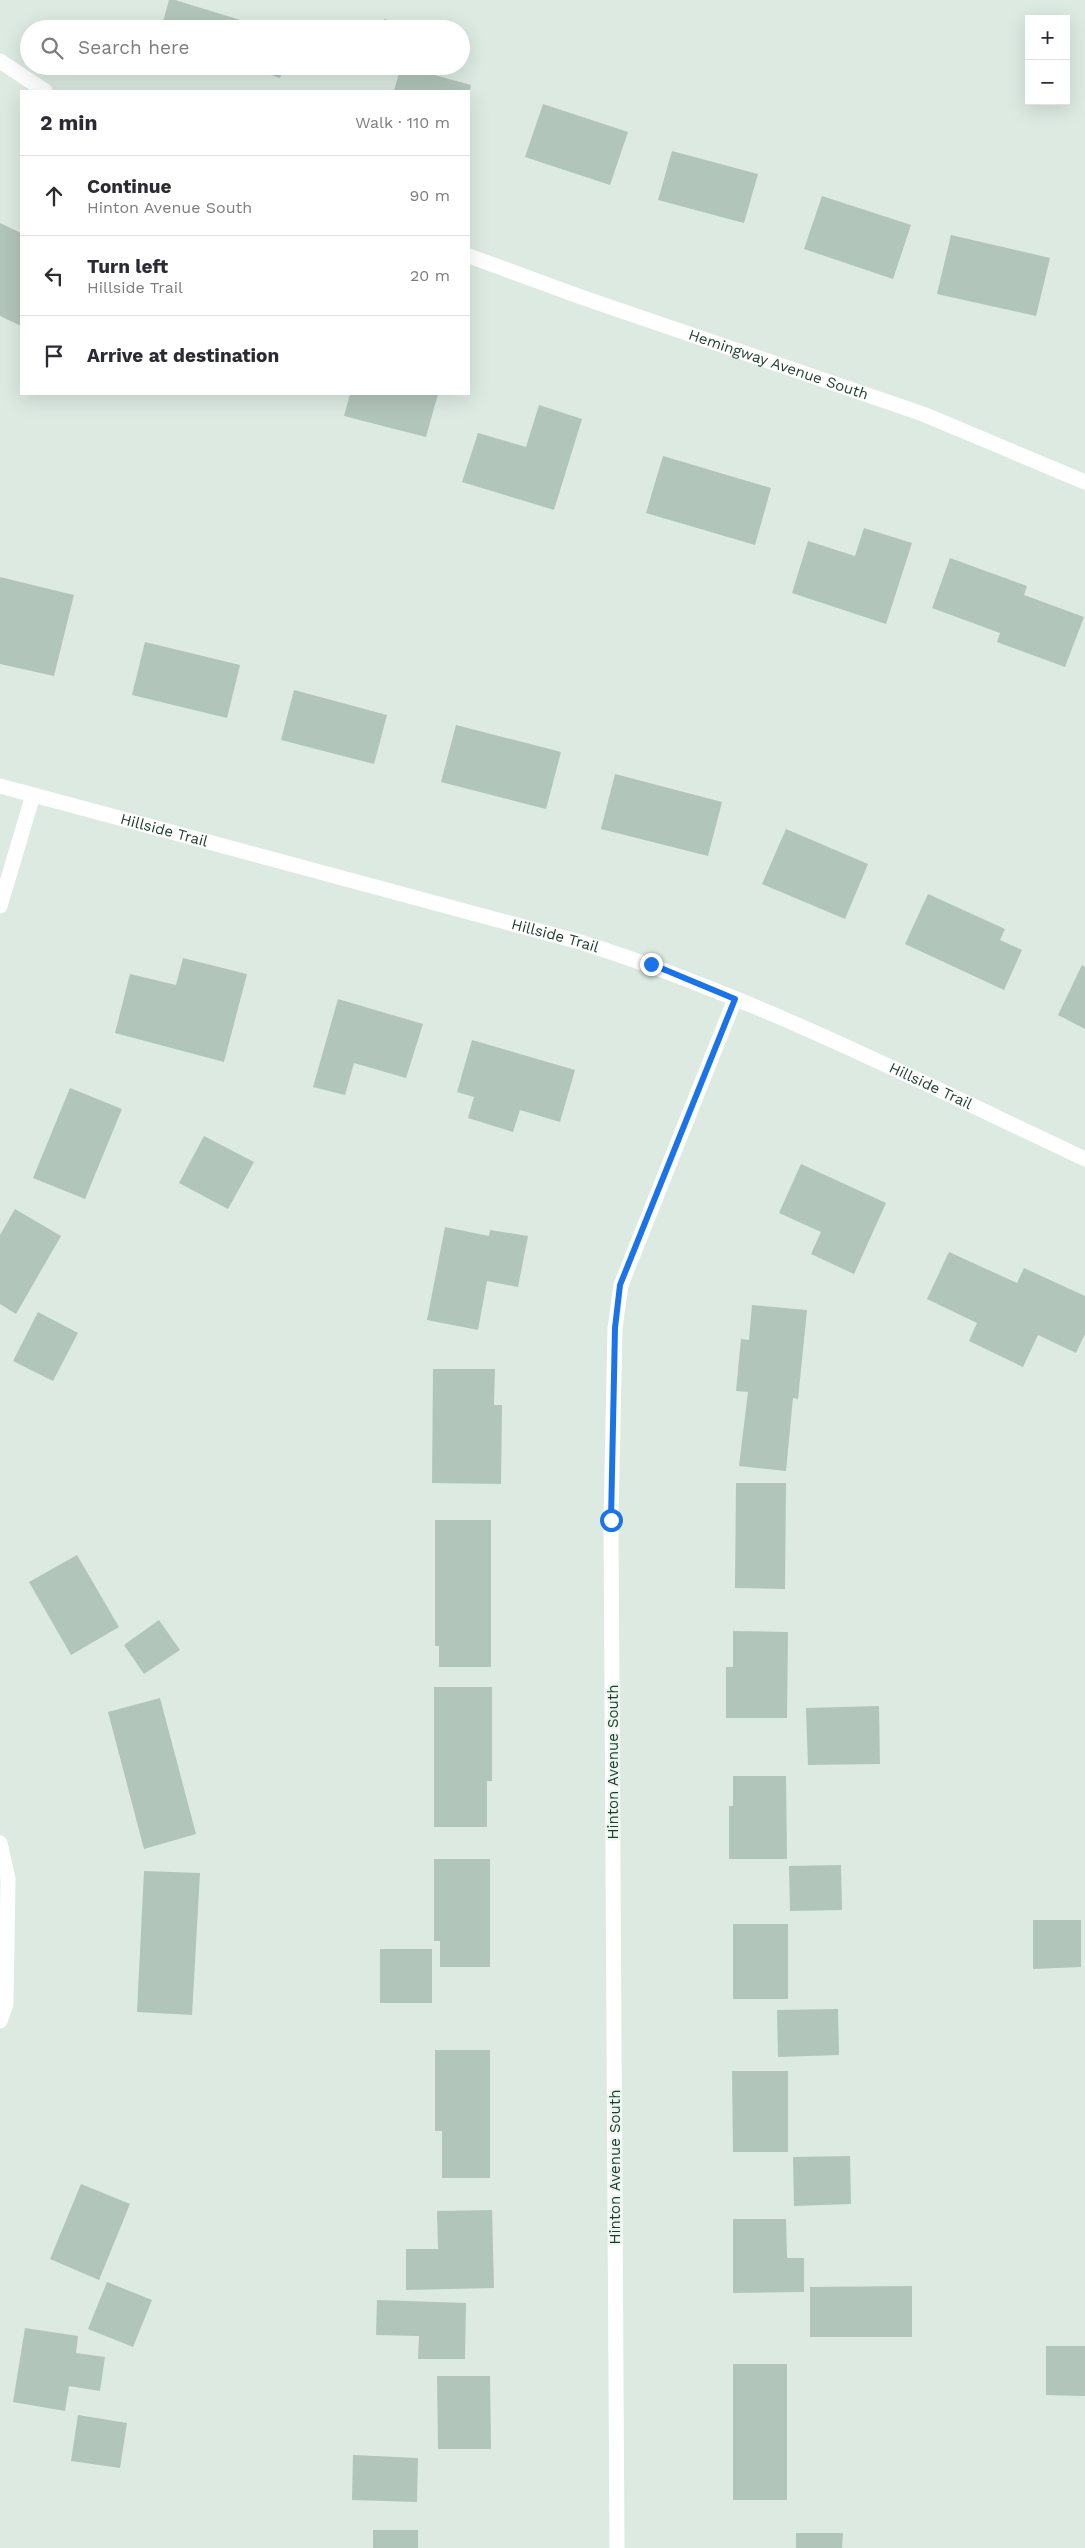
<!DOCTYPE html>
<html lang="en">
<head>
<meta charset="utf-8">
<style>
  body { margin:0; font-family:"Work Sans",sans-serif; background:#f7f7f7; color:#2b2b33 }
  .controls { position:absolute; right:15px; top:15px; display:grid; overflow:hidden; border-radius:0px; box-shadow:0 5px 20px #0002 }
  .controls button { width:45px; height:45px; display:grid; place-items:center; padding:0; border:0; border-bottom:1px solid #e1e1e2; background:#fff; color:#2b2b33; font:25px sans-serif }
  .stop { position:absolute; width:15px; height:15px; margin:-11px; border:4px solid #1a73e8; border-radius:50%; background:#fff }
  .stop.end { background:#1a73e8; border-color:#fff; box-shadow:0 1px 5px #0008 }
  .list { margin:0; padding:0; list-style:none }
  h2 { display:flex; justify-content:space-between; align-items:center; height:65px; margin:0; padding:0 20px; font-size:21px }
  h2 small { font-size:16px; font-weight:400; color:#7c7c81 }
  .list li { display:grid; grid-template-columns:32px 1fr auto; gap:15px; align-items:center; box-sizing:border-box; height:80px; padding:0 20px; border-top:1px solid #e1e1e2 }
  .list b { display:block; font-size:19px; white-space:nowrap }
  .list p { margin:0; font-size:16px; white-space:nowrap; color:#7c7c81 }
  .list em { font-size:16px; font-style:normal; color:#7c7c81 }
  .icon { flex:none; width:28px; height:28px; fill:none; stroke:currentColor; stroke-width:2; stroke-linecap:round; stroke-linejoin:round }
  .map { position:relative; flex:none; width:1085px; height:2548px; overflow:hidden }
  .search { position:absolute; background:#fff; box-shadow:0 5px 20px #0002; left:20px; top:20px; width:450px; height:55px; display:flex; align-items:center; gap:12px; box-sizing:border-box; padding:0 18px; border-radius:28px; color:#7c7c81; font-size:19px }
  .panel { position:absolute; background:#fff; box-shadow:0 5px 20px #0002; left:20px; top:90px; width:450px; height:305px; border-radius:0px }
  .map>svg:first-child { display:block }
  .building { fill:#b2c5ba }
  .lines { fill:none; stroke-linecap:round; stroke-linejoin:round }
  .minor { stroke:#fff; stroke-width:15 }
  .route { stroke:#1a73e8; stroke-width:6 }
  .labels { text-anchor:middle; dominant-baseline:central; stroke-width:4.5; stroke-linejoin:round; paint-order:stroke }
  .street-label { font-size:15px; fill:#1d3b2d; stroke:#edf7f0 }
</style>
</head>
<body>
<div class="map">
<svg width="1085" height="2548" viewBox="0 0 1085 2548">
  <rect width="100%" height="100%" fill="#dceae2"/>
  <g class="building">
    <path d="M169,0H175L270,29H161Z"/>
    <path d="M384,19L421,28V29H382Z"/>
    <path d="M244,66H284L280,78Z"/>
    <path d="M401,66H409V68L471,85L470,91H394Z"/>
    <path d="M543,104L628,132L610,185L525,157Z"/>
    <path d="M672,151L758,174L744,223L658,200Z"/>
    <path d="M822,196L911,225L893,279L804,249Z"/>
    <path d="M0,223L21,233V326L0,316Z"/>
    <path d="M951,235L1050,258L1036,316L937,294Z"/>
    <path d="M350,394H438L426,437L344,416Z"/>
    <path d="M539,405L582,419L554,510L462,482L478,433L526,447Z"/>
    <path d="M663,456L771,488L755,545L646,513Z"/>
    <path d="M864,528L912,543L886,624L792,593L808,541L855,556Z"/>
    <path d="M950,558L1027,586L1024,595L1084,617L1065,667L997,642L1000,633L932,608Z"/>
    <path d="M0,577L74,595L54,676L0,664Z"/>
    <path d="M145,642L240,665L227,718L132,695Z"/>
    <path d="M294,690L387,715L374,764L281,740Z"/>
    <path d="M456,725L561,752L546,809L441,782Z"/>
    <path d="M615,774L722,802L708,856L601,829Z"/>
    <path d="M786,829L868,864L845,919L762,884Z"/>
    <path d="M928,894L1005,929L1000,940L1022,950L1004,990L905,944Z"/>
    <path d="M183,958L247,974L224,1062L115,1033L130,974L176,985Z"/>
    <path d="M1082,965L1085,967V1029L1058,1015Z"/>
    <path d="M338,999L423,1024L406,1078L354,1063L345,1095L313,1087Z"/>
    <path d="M472,1040L575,1070L560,1122L520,1110L513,1132L468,1118L474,1097L457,1092Z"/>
    <path d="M70,1088L122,1109L85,1199L33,1178Z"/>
    <path d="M204,1136L254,1162L228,1209L179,1183Z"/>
    <path d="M801,1164L886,1203L854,1274L811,1254L821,1232L779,1213Z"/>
    <path d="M15,1209L61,1236L16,1314L0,1304V1235Z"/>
    <path d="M445,1227L489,1236L490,1230L528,1236L518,1287L487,1281L478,1330L427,1320Z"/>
    <path d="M949,1252L1017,1283L1024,1268L1085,1296V1334L1076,1353L1038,1335L1023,1367L969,1341L977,1323L927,1299Z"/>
    <path d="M752,1305L807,1310L798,1399L793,1398L786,1471L739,1466L748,1392L736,1391L741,1339L749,1340Z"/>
    <path d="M38,1312L78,1333L53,1381L13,1361Z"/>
    <path d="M433,1369H495L494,1405H502L501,1484L432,1483Z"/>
    <path d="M736,1483H786L785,1589L735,1588Z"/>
    <path d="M435,1520H491V1667H439V1646H435Z"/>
    <path d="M77,1555L119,1627L71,1655L29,1582Z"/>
    <path d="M159,1620L180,1650L144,1674L124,1645Z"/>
    <path d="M733,1631L788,1632L787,1718H726V1667H733Z"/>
    <path d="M434,1687H492V1781H487V1827H434Z"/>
    <path d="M160,1698L196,1834L144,1849L108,1712Z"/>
    <path d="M879,1706L880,1764L808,1765L806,1708Z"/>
    <path d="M733,1776H786L787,1859H729V1806H733Z"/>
    <path d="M434,1859H490V1967H440V1941H434Z"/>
    <path d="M841,1865L842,1910L790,1911L789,1866Z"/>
    <path d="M144,1871L200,1873L192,2015L137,2012Z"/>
    <path d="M1033,1920H1081V1967L1033,1969Z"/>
    <rect x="733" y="1924" width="55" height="75"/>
    <rect x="380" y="1949" width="52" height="54"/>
    <path d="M838,2009L839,2055L778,2057L777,2010Z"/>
    <path d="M435,2050H490V2178H442V2131H435Z"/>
    <path d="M732,2071H788V2152H733Z"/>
    <path d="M850,2156L851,2204L794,2206L793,2157Z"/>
    <path d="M81,2184L130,2204L99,2280L50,2259Z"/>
    <path d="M492,2210L494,2288L406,2290V2249H438L437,2211Z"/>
    <path d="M733,2219H786L787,2258H804V2292L733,2293Z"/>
    <path d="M107,2282L152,2300L133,2347L88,2329Z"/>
    <path d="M912,2286V2337H810V2287Z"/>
    <path d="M377,2300L466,2303L465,2359H418L419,2336L376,2335Z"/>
    <path d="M25,2328L78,2336L76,2353L105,2357L100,2391L69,2386L65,2411L13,2402Z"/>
    <path d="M1046,2346H1085V2396L1046,2395Z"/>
    <rect x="733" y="2364" width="54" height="136"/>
    <path d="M437,2376H490L491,2449H438Z"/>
    <path d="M78,2415L127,2423L120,2468L71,2461Z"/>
    <path d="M353,2455L418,2458L417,2502L352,2500Z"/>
    <rect x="373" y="2530" width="45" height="18"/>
    <path d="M796,2533H843L842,2548H796Z"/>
  </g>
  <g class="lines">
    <g class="minor">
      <path d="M0,61L45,91"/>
      <path id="s1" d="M469,256L581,297L923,414L1085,482"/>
      <path id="s2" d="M0,786L580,942C755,997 919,1081 1085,1159"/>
      <path d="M0,906L33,795"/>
      <path d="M0,1843L8,1879L6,2004L0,2021"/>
      <path d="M617,2548L611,1520L615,1328L621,1285L735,999"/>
    </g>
  </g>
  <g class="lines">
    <path class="route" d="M611,1520L615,1328L620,1285L735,999L651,964"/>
  </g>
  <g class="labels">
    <g class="street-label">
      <text stroke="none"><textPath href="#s1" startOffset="328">Hemingway Avenue South</textPath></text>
      <text stroke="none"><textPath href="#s2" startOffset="170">Hillside Trail</textPath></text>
      <text stroke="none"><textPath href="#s2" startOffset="575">Hillside Trail</textPath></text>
      <text stroke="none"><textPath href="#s2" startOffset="980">Hillside Trail</textPath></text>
      <text transform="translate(613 1762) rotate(-90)">Hinton Avenue South</text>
      <text transform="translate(615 2167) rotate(-90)">Hinton Avenue South</text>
    </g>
  </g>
</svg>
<div class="controls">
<button>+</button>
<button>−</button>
</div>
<div class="stop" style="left:611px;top:1520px"></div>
<div class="stop end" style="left:651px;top:964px"></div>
<div class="search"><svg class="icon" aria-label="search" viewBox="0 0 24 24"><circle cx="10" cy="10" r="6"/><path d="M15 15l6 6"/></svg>Search here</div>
<section class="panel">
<h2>2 min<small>Walk · 110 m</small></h2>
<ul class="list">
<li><svg class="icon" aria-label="ahead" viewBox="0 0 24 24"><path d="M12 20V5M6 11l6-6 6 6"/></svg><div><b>Continue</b><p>Hinton Avenue South</p></div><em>90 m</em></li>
<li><svg class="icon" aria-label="left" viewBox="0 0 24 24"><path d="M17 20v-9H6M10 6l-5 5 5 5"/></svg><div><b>Turn left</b><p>Hillside Trail</p></div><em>20 m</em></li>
<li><svg class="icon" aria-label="arrive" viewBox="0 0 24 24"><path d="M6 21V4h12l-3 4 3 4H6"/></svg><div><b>Arrive at destination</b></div></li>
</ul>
</section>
</div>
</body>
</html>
